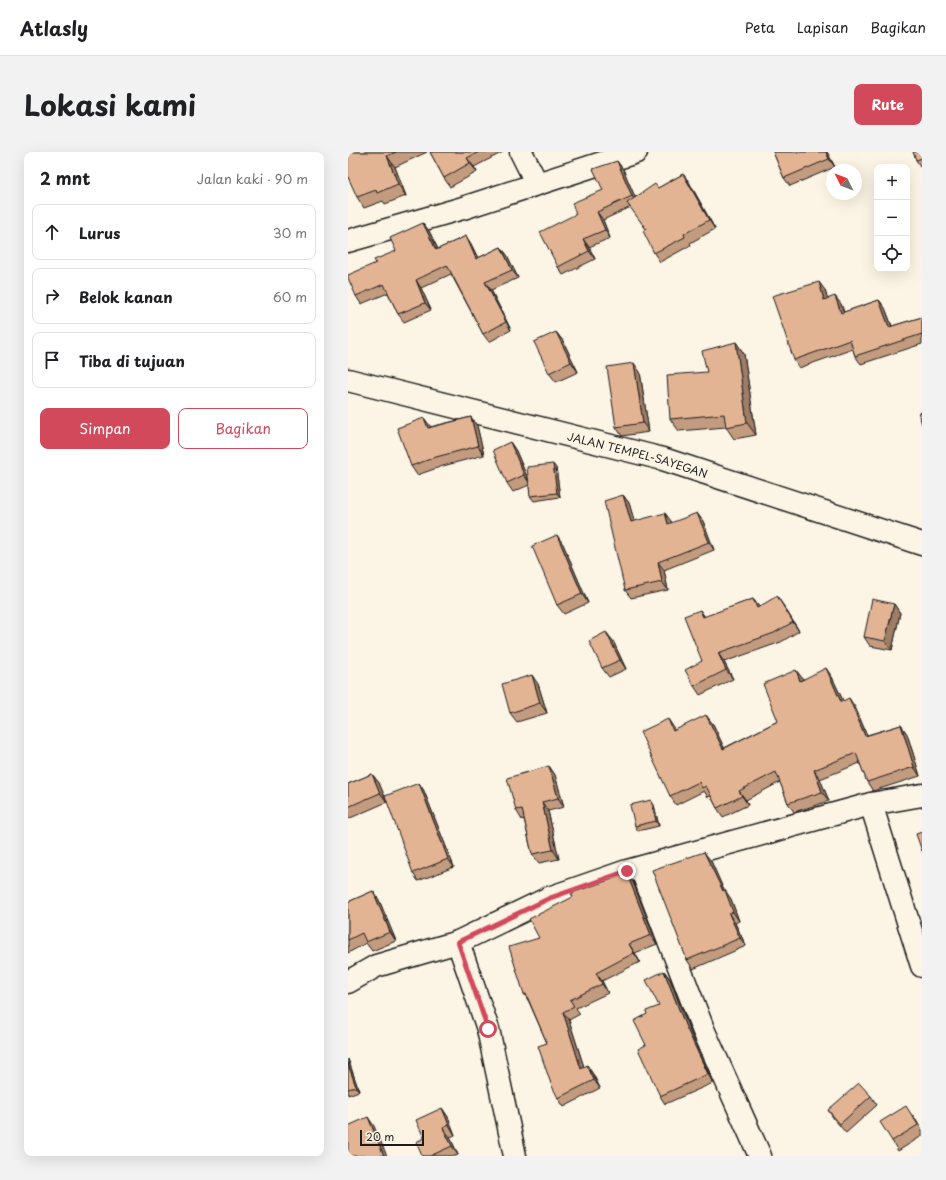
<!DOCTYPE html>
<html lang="id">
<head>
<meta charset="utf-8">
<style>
  body { margin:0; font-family:"Playpen Sans",sans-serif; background:#f2f2f2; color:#202124 }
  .controls { position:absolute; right:12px; top:12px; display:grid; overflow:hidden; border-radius:8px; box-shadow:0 4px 16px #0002 }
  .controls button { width:36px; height:36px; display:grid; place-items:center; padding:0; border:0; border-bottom:1px solid #e0e0e0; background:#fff; color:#202124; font:20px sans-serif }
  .compass { position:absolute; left:478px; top:12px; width:36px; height:36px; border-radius:50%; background:#fff; box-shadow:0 4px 16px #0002; rotate:312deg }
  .scale { position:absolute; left:12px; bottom:10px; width:64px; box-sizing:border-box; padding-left:4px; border:2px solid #1c1c1c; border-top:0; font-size:11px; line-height:14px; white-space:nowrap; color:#1c1c1c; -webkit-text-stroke:3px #fcf5e5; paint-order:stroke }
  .stop { position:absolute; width:12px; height:12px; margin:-9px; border:3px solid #d1495b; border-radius:50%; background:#fff }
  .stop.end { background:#d1495b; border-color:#fff; box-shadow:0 1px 4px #0008 }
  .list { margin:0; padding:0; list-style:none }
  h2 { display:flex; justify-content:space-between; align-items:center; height:52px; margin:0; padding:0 16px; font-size:17px }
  h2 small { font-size:13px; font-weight:400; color:#757577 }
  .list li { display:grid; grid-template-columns:26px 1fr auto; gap:12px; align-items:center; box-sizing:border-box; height:56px; margin:0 8px 8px; padding:0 8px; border:1px solid #e0e0e0; border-radius:8px }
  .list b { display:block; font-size:15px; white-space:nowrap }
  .list em { font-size:13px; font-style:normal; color:#757577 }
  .actions { display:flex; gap:8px; padding:12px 16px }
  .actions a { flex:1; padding:9px 0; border:1px solid #d1495b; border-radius:8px; text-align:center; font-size:14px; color:#d1495b }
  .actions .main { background:#d1495b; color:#fff }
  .icon { flex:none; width:22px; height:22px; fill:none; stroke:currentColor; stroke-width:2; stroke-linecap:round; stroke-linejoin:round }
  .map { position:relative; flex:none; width:574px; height:1004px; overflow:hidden; border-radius:8px }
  header { display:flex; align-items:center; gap:24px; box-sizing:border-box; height:56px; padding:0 20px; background:#fff; border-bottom:1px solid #e0e0e0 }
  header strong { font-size:19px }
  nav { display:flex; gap:22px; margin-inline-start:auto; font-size:14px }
  .intro { display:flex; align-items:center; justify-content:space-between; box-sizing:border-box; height:96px; padding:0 24px }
  h1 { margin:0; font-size:28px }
  .button { padding:10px 18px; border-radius:8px; background:#d1495b; color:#fff; font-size:14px; font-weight:700 }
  main { display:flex; gap:24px; padding:0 24px }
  aside { flex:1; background:#fff; border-radius:8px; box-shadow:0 4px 16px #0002 }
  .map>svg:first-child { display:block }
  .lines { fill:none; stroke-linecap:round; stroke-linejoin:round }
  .street-casing { stroke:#1c1c1c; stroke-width:25 }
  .secondary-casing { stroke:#1c1c1c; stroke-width:25 }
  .street { stroke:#fcf5e5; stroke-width:22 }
  .secondary { stroke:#fcf5e5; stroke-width:22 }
  .wall { fill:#c39b7f; stroke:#1c1c1c }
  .shaded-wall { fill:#9f7e68; stroke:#1c1c1c }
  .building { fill:#e3b494; stroke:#1c1c1c }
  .route { stroke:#d1495b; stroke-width:5 }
  .labels { text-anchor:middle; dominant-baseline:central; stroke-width:3.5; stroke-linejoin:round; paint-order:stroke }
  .street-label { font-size:11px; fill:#1c1c1c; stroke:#fcf5e5 }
</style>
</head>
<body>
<header>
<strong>Atlasly</strong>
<nav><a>Peta</a><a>Lapisan</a><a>Bagikan</a></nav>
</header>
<div class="intro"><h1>Lokasi kami</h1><a class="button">Rute</a></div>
<main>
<aside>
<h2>2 mnt<small>Jalan kaki · 90 m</small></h2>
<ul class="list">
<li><svg class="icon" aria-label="ahead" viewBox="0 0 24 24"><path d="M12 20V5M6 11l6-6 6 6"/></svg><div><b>Lurus</b></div><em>30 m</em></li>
<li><svg class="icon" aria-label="right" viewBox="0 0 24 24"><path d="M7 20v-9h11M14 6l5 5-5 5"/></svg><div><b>Belok kanan</b></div><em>60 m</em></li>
<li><svg class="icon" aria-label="arrive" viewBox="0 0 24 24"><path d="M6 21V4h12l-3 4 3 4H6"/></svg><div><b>Tiba di tujuan</b></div></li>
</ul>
<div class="actions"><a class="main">Simpan</a><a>Bagikan</a></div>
</aside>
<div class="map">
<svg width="574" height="1004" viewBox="0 0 574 1004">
  <rect width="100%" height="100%" fill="#fcf5e5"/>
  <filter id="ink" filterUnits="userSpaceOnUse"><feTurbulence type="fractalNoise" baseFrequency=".025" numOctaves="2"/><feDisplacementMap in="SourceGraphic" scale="8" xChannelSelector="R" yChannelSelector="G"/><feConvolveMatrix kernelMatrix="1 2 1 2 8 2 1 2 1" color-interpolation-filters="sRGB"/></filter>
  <g filter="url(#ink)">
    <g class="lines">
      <defs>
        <g id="street">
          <path d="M173,0L189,32"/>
          <path d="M0,89L115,56L288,0"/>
          <path d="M523,652L574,814"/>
          <path d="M293,716L355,877L412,1004"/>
          <path d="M110,790L201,746L279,719L523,652L574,643"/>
          <path d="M0,830L28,814L110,790L140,877L167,1004"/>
        </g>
        <g id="secondary">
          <path id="s1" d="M0,228L315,307L574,392"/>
        </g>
      </defs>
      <use href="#street" class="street-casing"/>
      <use href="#secondary" class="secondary-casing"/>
      <use href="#street" class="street"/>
      <use href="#secondary" class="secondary"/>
    </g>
    <g class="wall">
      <path d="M0,0H79L47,15L58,44L37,52L35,49L16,56L9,45Z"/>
      <path d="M82,0H155L126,15L129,20L102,35L96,26Z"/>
      <path d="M425,0H479L487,15L442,34L436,26Z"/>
      <path d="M574,0V17L568,8Z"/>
      <path d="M275,17L287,45L310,36L335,22L341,30L367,77L342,91L343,93L312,110L306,101L298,77L283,55L255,68L262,86L241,95L247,107L215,123L210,115L228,62L255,38Z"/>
      <path d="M75,71L81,79L90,97L118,84L123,92L130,106L153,95L159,103L170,126L143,138L163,178L141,190L135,182L103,122L73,136L83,158L56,170L50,162L40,141L13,152L8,144L48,99Z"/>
      <path d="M477,138L479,147L493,152L496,160L531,148L537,156L544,174L574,165V192L513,212L507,204L505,197L451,216L446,208Z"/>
      <path d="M208,180L215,189L230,220L208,230L201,221Z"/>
      <path d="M388,190L396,202L408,283L386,287L378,275L331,279L322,267L359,220Z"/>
      <path d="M292,220L301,280L274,284L268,275Z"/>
      <path d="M123,265L129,274L136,303L95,314L69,323L63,314L76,266L82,275Z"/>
      <path d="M162,290L168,299L180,327L208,316L212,345L186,349L182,344L181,333L165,340L159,331Z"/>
      <path d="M275,343L281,351L286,369H323V371L355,369L366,398L316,418L320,438L283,446L277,438Z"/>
      <path d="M215,392L240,451L216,462L209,453Z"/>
      <path d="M405,447L411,455L435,453L451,479L433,490L376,510L385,527L352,543L346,534L354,509L352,458L357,465Z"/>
      <path d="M546,452L552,461L544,498L522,494L516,485Z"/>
      <path d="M258,480L265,489L278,517L261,525L254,516Z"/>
      <path d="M484,525L495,549L507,555L519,583L553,573L559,582L572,624L525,639L519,630L512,611L472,627L481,649L446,660L440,651L432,630L398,648L400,653L375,665L369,656L363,644L360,645L356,639L328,653L322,644L326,576L327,578L365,572L376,596L430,569L455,527Z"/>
      <path d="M190,532L199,561L169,570L162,561Z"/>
      <path d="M201,614L207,623L216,655L200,659L211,707L191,711L184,702L176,667L174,668L168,658Z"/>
      <path d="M24,622L31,631L39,650L0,667V632Z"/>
      <path d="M71,631L76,639L106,715L70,729L65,721Z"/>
      <path d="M306,653L311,674L290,679L287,674Z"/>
      <path d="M363,709L376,739L383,747L391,769L387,771L398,794L345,817L339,808Z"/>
      <path d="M279,722L285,730L309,792L287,801L292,810L254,829L260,841L228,856L232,862L221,868L236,915L245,922L252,936L216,955L210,946L199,891L181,850L176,842L191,786Z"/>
      <path d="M25,739L31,748L48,789L24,799L18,791L0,801V750Z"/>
      <path d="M316,819L322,827L343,882L365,931L317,952L312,944L298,893L299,862L311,854Z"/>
      <path d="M0,907L11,939L0,943Z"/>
      <path d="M523,944L529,953L498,981L486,967L480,958Z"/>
      <path d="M94,956L100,965L107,983L102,985L110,1003L108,1004H74L76,986Z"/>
      <path d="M565,963L574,978V984L550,999L544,989Z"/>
    </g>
    <g class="shaded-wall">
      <path d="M478,0H479L487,15L481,7Z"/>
      <path d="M39,4L47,15L58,44L50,32Z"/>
      <path d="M119,6L126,15L129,20L122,11Z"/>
      <path d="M269,9L275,17L290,52L284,44Z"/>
      <path d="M335,22L341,30L367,77L361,68Z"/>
      <path d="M249,60L255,68L262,86L257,78Z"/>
      <path d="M75,71L81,79L94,106L88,98Z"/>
      <path d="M118,84L123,92L134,115L128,107Z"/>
      <path d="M235,87L241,95L247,107L241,99Z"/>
      <path d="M153,95L159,103L170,126L164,118Z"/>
      <path d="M68,128L73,136L83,158L77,151Z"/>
      <path d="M137,130L143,138L163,178L158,170Z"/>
      <path d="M471,130L477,138L482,156L476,148Z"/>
      <path d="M487,144L493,152L499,169L493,161Z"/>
      <path d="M531,148L537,156L547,183L541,175Z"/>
      <path d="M208,180L215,189L230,220L223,210Z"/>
      <path d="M388,190L396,202L408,283L399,271Z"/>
      <path d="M286,211L292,220L301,280L295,271Z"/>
      <path d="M123,265L129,274L136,303L130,294Z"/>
      <path d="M76,266L83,275L80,276Z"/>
      <path d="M162,290L168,299L182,332L176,323Z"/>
      <path d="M205,312L208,316L212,345L209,341Z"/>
      <path d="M275,343L281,351L289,378L283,370Z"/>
      <path d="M317,361L323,369L326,381L320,372Z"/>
      <path d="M349,361L355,369L366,398L361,390Z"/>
      <path d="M209,383L215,392L240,451L234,442Z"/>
      <path d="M310,410L316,418L320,438L314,430Z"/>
      <path d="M429,444L435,453L451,479L445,470Z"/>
      <path d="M405,447L412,456H409Z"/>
      <path d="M546,452L552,461L544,498L537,489Z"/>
      <path d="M352,458L358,467L355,465Z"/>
      <path d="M258,480L265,489L278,517L272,508Z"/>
      <path d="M370,501L376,510L385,527L378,518Z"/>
      <path d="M478,516L484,525L500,559L493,550Z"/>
      <path d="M448,518L455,527L452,529Z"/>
      <path d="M184,523L190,532L199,561L192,551Z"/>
      <path d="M501,546L507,555L523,593L517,584Z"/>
      <path d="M358,563L365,572L381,606L375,597Z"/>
      <path d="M320,567L326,576L332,588L325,579Z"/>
      <path d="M553,573L559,582L572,624L566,615Z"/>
      <path d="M201,614L207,623L216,655L210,646Z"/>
      <path d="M466,618L472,627L481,649L474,640Z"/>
      <path d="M24,622L31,631L39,650L32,641Z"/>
      <path d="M71,631L76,639L106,715L100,707Z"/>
      <path d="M391,639L398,648L400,653L394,644Z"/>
      <path d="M303,648L306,653L311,674L308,669Z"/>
      <path d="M194,650L200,659L211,707L205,698Z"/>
      <path d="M356,700L363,709L380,747L377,738L383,747L391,769L385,760L375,739Z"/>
      <path d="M279,722L285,730L309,792L303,783Z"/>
      <path d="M25,739L31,748L48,789L42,780Z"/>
      <path d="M381,762L387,771L398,794L392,786Z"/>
      <path d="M281,792L287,801L292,810L286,801Z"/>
      <path d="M316,819L322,827L343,882L365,931L360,922L337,873Z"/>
      <path d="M248,821L254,829L260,841L254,832Z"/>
      <path d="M215,860L221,868L239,925L233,917Z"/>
      <path d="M0,907L11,939L8,935L0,912Z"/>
      <path d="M239,913L245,922L252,936L246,928Z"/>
      <path d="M94,956L100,965L107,983L101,973Z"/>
      <path d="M20,965L26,974L39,1004H36Z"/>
      <path d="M95,976L102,985L110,1003L104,994Z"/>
    </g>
    <g class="building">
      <path d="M0,0H48L39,4L50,32L29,41L28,38L9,45L0,25Z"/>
      <path d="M82,0H131L119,6L122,11L96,26Z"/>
      <path d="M425,0H478L481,7L436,26Z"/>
      <path d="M565,0H574V6L568,8Z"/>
      <path d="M269,9L284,44L249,60L257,78L235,87L241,99L210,115L192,80L228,62L224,51L255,38L245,17Z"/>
      <path d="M335,22L361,68L336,82L337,85L306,101L295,79L298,77L279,51L307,32L310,36Z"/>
      <path d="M75,71L88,98L118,84L128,107L153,95L164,118L137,130L158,170L135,182L99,113L68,128L77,151L50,162L36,132L8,144L0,126V123L28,111L26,108L48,99L42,86Z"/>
      <path d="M471,130L476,148L487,144L493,161L531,148L541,175L574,165V182L507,204L502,188L446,208L424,144Z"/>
      <path d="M208,180L223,210L201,221L186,190Z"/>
      <path d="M388,190L399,271L378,275L376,262L322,267L319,223L359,220L354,199Z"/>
      <path d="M286,211L295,271L268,275L259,215Z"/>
      <path d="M574,260V273L571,261Z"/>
      <path d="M123,265L130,294L88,305L63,314L49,276L76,266L80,276Z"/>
      <path d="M162,290L176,323L159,331L145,298Z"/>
      <path d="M205,312L209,341L182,344L179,315Z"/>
      <path d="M275,343L283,370L317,361L320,372L349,361L361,390L310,410L314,430L277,438L256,349Z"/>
      <path d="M209,383L234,442L209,453L184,394Z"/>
      <path d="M429,444L445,470L426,481L370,501L378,518L346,534L337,518L354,509L336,464L352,458L355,465L405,447L409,456Z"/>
      <path d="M524,447L546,452L537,489L516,485Z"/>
      <path d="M258,480L272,508L254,516L241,489Z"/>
      <path d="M478,516L493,550L501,546L517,584L553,573L566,615L519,630L508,601L466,618L474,640L440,651L428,620L391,639L394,644L369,656L358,634L354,636L351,630L322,644L292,580L320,567L325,579L358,563L375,597L430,569L415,532L448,518L452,529Z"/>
      <path d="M184,523L192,551L162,561L154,532Z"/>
      <path d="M201,614L210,646L194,650L205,698L184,702L174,657L168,658L159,626Z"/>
      <path d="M24,622L32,641L0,655V632Z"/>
      <path d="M71,631L100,707L65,721L37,644Z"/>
      <path d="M303,648L308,669L287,674L282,653Z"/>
      <path d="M574,680V699L568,682Z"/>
      <path d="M356,700L375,739L377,738L385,760L381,762L392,786L339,808L304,718Z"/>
      <path d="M279,722L303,783L281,792L286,801L248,821L254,832L222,848L226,854L215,860L233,917L239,913L246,928L210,946L203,932L190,894L199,891L178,842H176L161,795L191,786L181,767L225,745L223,741Z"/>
      <path d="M25,739L42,780L18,790L14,781L0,788V750Z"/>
      <path d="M316,819L337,873L360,922L312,944L290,897L298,893L286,869L299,862L298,859L311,854L298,828Z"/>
      <path d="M0,912L8,935L0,937Z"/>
      <path d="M511,931L523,944L492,972L480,958Z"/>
      <path d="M558,954L570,973L544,989L532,970Z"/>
      <path d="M94,956L101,973L95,976L104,994L82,1004H74L68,990L76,986L68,968Z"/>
      <path d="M20,965L36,1004H0V974Z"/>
    </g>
  </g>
  <g class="lines" filter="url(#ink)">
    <path class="route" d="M140,877L110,790L202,746L279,719"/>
  </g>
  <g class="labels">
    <g class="street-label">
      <text stroke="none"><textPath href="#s1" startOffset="299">JALAN TEMPEL-SAYEGAN</textPath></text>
    </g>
  </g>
</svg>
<div class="controls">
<button>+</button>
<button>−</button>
<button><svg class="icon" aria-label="locate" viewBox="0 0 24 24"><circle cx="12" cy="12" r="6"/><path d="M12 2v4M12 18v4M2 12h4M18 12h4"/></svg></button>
</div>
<svg class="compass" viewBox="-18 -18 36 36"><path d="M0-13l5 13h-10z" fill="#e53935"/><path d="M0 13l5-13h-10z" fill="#757577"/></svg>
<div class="scale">20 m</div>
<div class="stop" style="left:140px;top:877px"></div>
<div class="stop end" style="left:279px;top:719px"></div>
</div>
</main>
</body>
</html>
